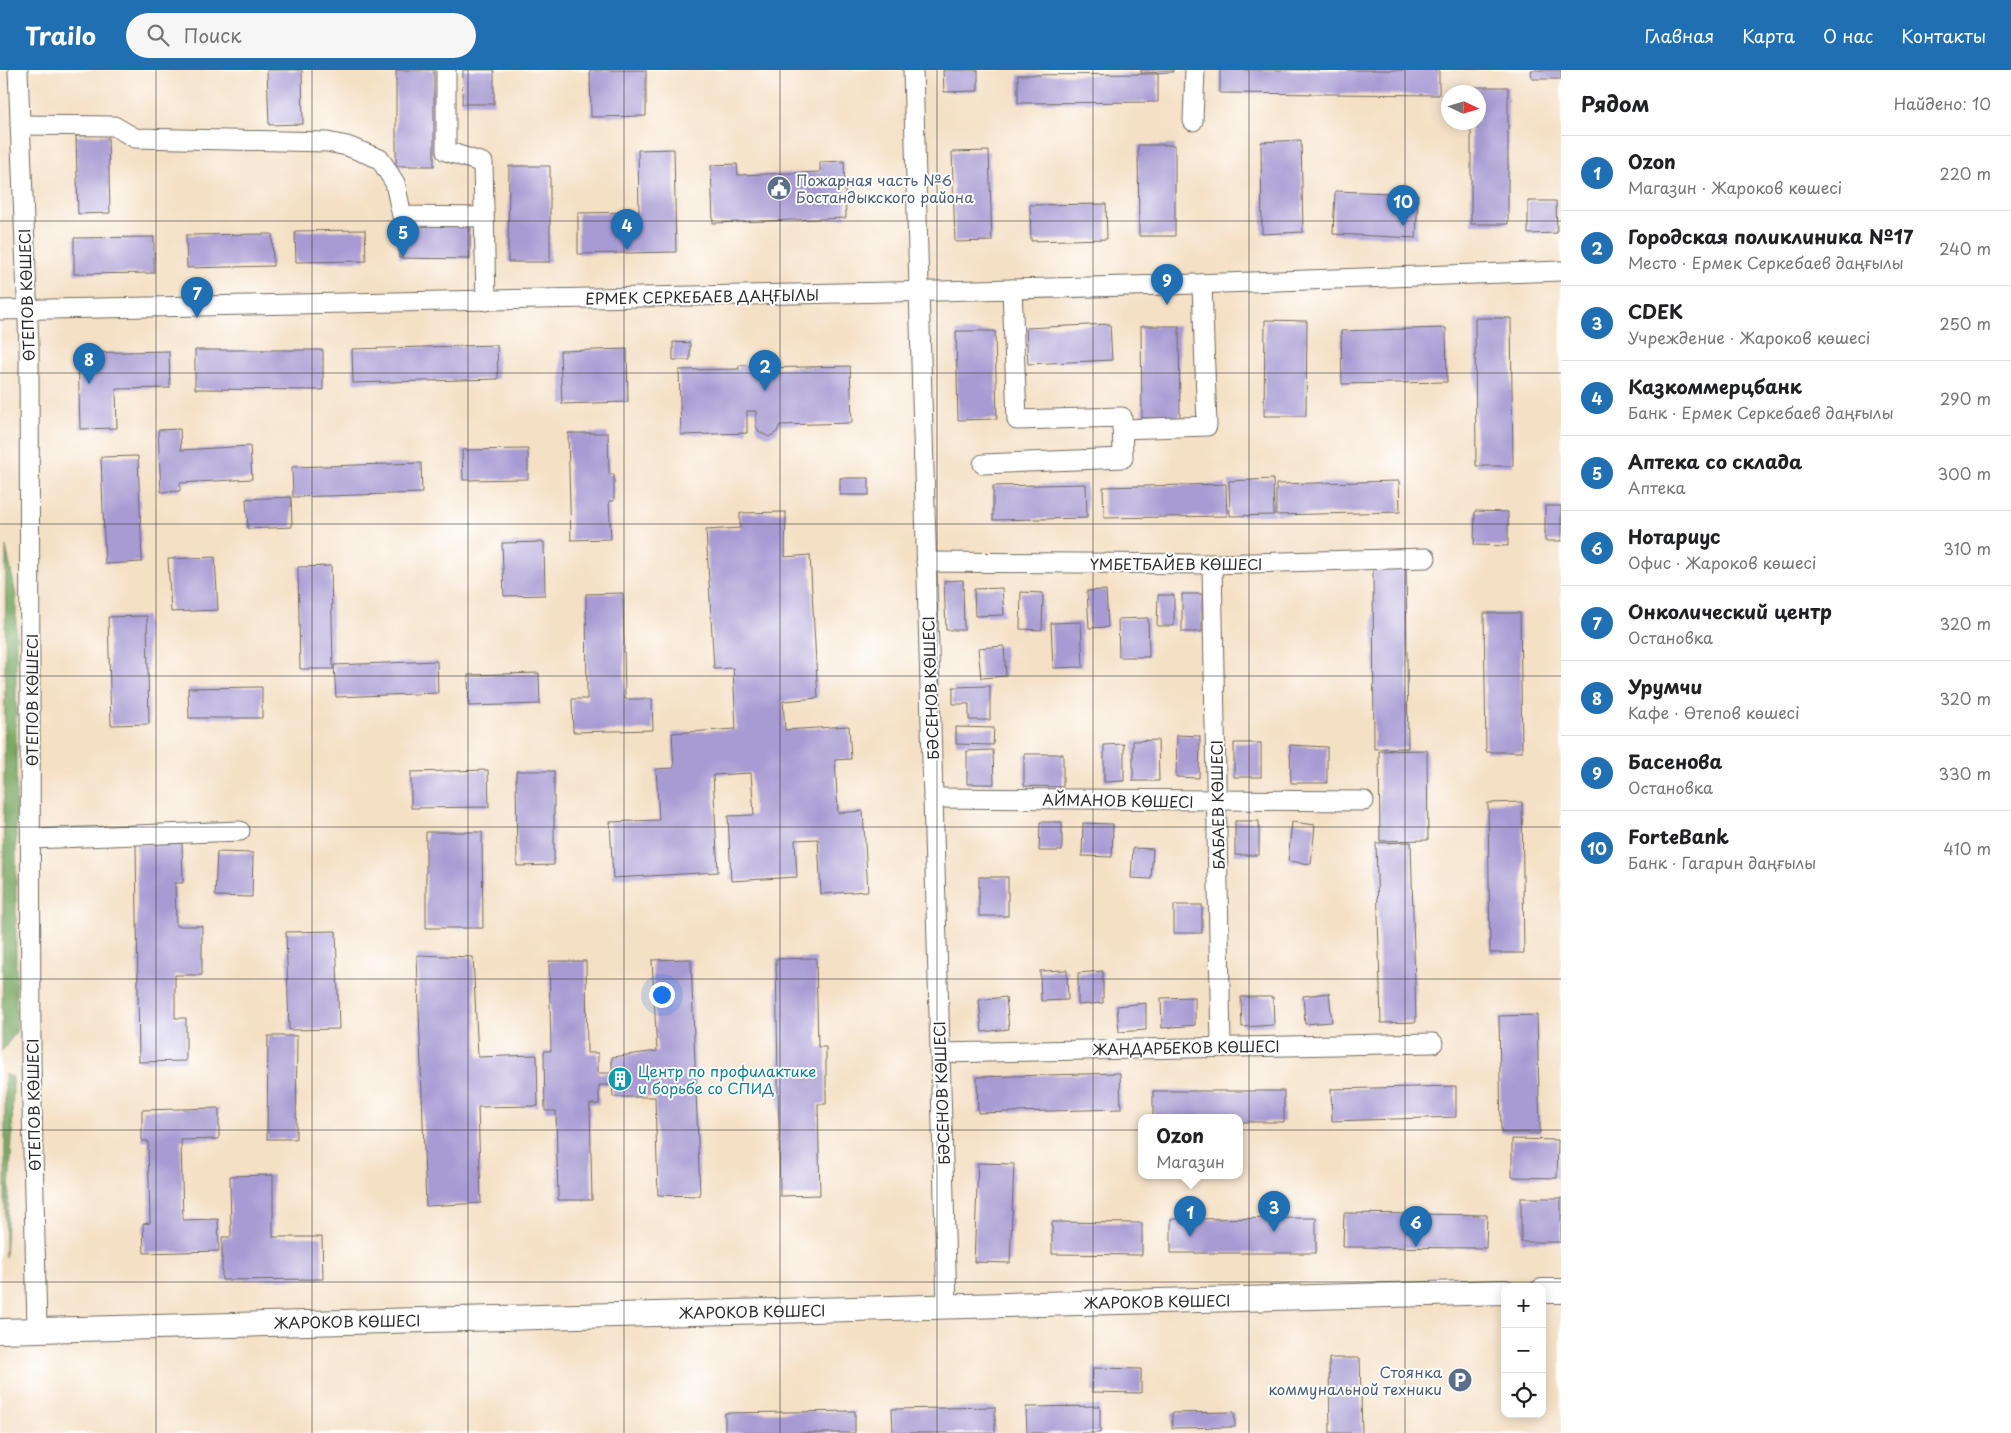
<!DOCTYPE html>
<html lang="ru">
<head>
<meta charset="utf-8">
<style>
  body { margin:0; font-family:"Playpen Sans",sans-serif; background:#f6f6f6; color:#202124 }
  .controls { position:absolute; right:15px; bottom:15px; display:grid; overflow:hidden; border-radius:10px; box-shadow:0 2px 12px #0003 }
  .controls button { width:45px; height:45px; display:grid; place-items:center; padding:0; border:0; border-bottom:1px solid #e0e0e0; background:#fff; color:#202124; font:25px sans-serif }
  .compass { position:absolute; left:1441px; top:15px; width:45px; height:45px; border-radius:50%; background:#fff; box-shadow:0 2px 12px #0003; rotate:94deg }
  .you { position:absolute; left:661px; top:924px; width:18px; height:18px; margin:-12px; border:4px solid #fff; border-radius:50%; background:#1a73e8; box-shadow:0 0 0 8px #1a73e833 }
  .badge { display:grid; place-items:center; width:32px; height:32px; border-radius:50%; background:#1f6fb2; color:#fff; font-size:16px; font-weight:700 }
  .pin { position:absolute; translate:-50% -41px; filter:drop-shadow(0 1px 2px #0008) }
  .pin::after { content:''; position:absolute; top:26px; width:18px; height:15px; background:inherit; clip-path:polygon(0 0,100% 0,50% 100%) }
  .popup { position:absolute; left:1138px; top:1044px; width:105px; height:65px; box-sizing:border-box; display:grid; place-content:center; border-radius:10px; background:#fff; filter:drop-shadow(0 1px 4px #0005); font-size:16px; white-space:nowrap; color:#757577 }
  .popup b { font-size:19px; color:#202124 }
  .popup::after { content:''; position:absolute; left:50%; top:100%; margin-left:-10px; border:10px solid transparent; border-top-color:#fff }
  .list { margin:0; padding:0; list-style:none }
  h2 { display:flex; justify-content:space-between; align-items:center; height:65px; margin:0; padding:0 20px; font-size:21px }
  h2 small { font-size:16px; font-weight:400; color:#757577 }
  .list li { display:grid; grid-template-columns:32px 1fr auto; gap:15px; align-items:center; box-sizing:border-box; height:75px; padding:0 20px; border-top:1px solid #e0e0e0 }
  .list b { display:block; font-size:19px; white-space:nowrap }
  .list p { margin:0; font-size:16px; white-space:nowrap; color:#757577 }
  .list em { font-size:16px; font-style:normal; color:#757577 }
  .icon { flex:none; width:28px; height:28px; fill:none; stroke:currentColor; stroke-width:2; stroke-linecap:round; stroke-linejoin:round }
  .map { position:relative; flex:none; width:1561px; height:1363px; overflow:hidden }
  header { display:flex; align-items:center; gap:30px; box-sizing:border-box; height:70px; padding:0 25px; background:#1f6fb2; color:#fff }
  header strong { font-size:24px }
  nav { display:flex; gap:28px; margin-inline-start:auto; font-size:18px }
  .search { width:350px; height:45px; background:#f6f6f6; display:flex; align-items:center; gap:12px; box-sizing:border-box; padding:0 18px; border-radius:28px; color:#757577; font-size:19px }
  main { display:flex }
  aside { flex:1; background:#fff }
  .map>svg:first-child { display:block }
  .forest { fill:#7aa963; stroke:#526a47 }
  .building { fill:#a89bd3 }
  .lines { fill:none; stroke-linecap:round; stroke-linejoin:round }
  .minor-casing { stroke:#716a61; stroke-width:21 }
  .major-casing { stroke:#716a61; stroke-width:26 }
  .minor { stroke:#fff; stroke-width:19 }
  .major { stroke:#fff; stroke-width:24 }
  .grid { fill:none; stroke:#2b2b2b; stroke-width:1; stroke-opacity:0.55 }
  .labels { text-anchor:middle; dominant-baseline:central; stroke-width:4; stroke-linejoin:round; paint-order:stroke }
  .service-label { font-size:15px; fill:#4e5e75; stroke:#fff; text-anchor:start }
  .street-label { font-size:15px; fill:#2b2b2b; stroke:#fff }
  .culture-label { font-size:15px; fill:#0d838f; stroke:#fff; text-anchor:start }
</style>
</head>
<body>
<header>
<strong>Trailo</strong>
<div class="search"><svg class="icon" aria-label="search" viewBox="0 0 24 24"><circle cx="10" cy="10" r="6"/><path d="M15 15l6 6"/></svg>Поиск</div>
<nav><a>Главная</a><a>Карта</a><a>О нас</a><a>Контакты</a></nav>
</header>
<main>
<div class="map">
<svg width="1561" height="1363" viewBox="0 0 1561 1363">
  <rect width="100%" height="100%" fill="#fff"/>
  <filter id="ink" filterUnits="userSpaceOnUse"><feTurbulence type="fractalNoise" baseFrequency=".02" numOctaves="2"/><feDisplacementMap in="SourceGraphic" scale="10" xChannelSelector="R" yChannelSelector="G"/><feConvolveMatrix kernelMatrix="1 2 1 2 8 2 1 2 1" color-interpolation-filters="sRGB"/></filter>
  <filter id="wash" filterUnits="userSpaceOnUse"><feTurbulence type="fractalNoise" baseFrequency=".0096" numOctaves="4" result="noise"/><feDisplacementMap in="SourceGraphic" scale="20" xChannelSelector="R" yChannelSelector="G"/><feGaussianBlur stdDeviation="1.12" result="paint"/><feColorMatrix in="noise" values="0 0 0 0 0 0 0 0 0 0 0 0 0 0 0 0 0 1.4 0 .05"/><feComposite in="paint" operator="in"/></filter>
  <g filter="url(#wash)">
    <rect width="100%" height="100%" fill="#f4e0c5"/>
    <g class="forest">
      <path d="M6,476L16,526V962L2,981Z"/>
      <path d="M5,1004L13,1007L12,1070L5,1187Z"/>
    </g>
    <g id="blocks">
      <g class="building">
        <path d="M267,0H302L303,54L269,55Z"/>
        <rect x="396" y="0" width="38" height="96"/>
        <path d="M463,0H494V34H462Z"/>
        <path d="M590,0H646V46L591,47Z"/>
        <path d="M943,0H978V21L944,22Z"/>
        <path d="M1141,0H1173V2L1141,3Z"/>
        <path d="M1220,0H1439V25L1220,23Z"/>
        <path d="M1531,0H1561V9H1532Z"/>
        <path d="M1158,4V32L1018,33V5Z"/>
        <path d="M1471,17H1508V154H1471V52H1478V22H1471Z"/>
        <path d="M108,65L110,143L78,144L76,66Z"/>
        <path d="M1301,70L1303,162L1262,164L1261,72Z"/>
        <path d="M1138,75H1175V166H1139Z"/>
        <path d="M674,79L676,182L578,184V143L639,142L638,80Z"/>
        <path d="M989,81L992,171L955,172L952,82Z"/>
        <path d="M844,91L846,148L713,153L711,95L737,94L738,105L820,102V92Z"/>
        <path d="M509,96H550V192H508Z"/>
        <path d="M1335,121L1418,124L1416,168L1333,164Z"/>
        <path d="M1528,131H1556L1557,163L1528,164Z"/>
        <path d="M1106,134L1107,169L1031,171L1030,135Z"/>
        <path d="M399,155H470V189L399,188Z"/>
        <path d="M365,160L366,191L296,192L295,161Z"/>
        <path d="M272,164L273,196L187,198L186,165Z"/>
        <path d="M154,167V203L74,204V168Z"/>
        <path d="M1475,248H1511L1513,396H1476Z"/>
        <path d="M1265,250L1307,251L1306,346H1264Z"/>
        <path d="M1110,254L1112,290L1028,294L1026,258Z"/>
        <path d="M1141,256H1179L1180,348H1142Z"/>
        <path d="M1446,258L1447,312L1342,314L1341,261Z"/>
        <path d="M956,261H995L997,349L958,350Z"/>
        <path d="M673,272L690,273V290H673Z"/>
        <path d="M497,275L498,309L353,313L352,279Z"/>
        <path d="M627,279L628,332L562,334L560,281Z"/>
        <path d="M195,280H323V320L195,319Z"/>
        <path d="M169,281L170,318L116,319L117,358L80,359L78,283Z"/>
        <path d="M739,295L755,296L760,298L850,296L852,353L780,355L777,362L769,367L759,362L756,356V341H747V363L681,365L679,300L739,299Z"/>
        <path d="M180,359L181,380L250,376L252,409L180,413V421L161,422L158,360Z"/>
        <path d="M568,363H608L609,404H614V431H609L611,469L571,470Z"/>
        <path d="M528,379V409L463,410L462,380Z"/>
        <path d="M138,386L142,492L105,494L101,387Z"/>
        <path d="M421,393L422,423L293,427L292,397Z"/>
        <rect x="840" y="408" width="29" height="17"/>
        <path d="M1273,409L1274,445L1230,446L1229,411Z"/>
        <path d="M1399,411L1400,442L1276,445V414Z"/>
        <path d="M1086,414L1087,448L993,450V416Z"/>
        <path d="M1226,414L1227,446L1104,448L1103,417Z"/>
        <path d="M291,427L292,457L248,459L246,429Z"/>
        <rect x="1545" y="436" width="16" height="35"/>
        <path d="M1475,441L1508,442V476L1474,475Z"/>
        <path d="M786,442L785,487L810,485L818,628L783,631L785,660L849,656L851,689L835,690L838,743L863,741L868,821L821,824L818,769L795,770L797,807L731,811L728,746L754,745L751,703L713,705L718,802L613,808L610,752L659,750L656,699L674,698L672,663L736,659L733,598L714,599L706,460L740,458V443Z"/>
        <path d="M544,472L545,525L504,526L502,473Z"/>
        <path d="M215,487L218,540L171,542L168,489Z"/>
        <path d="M331,496L333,599H300L298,497Z"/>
        <path d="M1373,496H1406L1408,678L1374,679Z"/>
        <path d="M963,510L964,560H946L944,511Z"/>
        <path d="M1002,518L1004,545L975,546L974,519Z"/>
        <path d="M1106,520L1108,557L1089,558L1087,521Z"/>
        <path d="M1021,522L1043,523L1042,560L1020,559Z"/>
        <path d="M623,523L625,629H652L653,660L573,662L572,629H587L586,524Z"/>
        <rect x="1182" y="524" width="20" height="38"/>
        <path d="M1158,525H1174V556H1157Z"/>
        <path d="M1484,543H1520L1522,682H1486Z"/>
        <path d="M147,546L149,654L111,655L108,547Z"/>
        <path d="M1148,548L1149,587H1119L1118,549Z"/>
        <path d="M1081,552L1083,597L1053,598L1051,553Z"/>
        <path d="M1004,576L1006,606L981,608L978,578Z"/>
        <path d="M437,591L438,623L336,627L334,595Z"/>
        <path d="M539,603L540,634L469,636L468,605Z"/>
        <path d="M990,616V650H969V634H953V617Z"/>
        <path d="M262,617V648H189L188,618Z"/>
        <path d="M956,657L994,658L993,675L956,674Z"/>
        <path d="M1177,665L1200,666L1199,708L1176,707Z"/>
        <path d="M1158,670L1159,711H1133V671Z"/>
        <rect x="1234" y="673" width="27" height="34"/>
        <path d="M1124,674V711L1104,712V675Z"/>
        <path d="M1290,675L1327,677V713H1291Z"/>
        <path d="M993,680L994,714H967V681Z"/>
        <path d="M1427,680L1428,770L1380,771L1379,681Z"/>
        <path d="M1024,684H1063V717L1024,716Z"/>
        <path d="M488,700L489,737L411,738V702Z"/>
        <path d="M516,701H554V795L517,796Z"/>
        <path d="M1522,732L1524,883H1490L1488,733Z"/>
        <rect x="1235" y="751" width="24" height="34"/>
        <path d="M1040,752H1062V781H1039Z"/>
        <path d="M1292,752L1315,755L1311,794L1288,791Z"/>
        <path d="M1083,753L1113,754L1112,787L1082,786Z"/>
        <path d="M426,762H482L483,858H426Z"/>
        <path d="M1411,772L1416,952L1381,953L1376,773Z"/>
        <path d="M182,773L183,813H175L176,856H202V905H175V948H186V991L139,992L136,774Z"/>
        <path d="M1133,778L1153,779L1151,809L1131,808Z"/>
        <path d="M217,782L253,783L252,827L215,826Z"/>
        <rect x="979" y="807" width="29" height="39"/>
        <rect x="1174" y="835" width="28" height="28"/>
        <path d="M336,861L339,959L289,960L286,862Z"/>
        <path d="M417,885L473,887L478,987L537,985L538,1036L478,1037L481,1133L426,1136Z"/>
        <path d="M816,888L818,977H826V1034H818L820,1125L780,1126L776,889Z"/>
        <path d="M691,889L700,1126L658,1125L655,1027H613L612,1015H599V1034H590L592,1130H558L556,1041H545L544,981H551L549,891H586L587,983H598V1003H612V987L657,981L652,890Z"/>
        <path d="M1067,900L1068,930L1041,931L1040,901Z"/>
        <path d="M1103,901V933L1078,935V903Z"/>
        <path d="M1329,923L1332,952L1305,954L1303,926Z"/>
        <path d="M1006,927L1009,959L982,962L979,930Z"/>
        <path d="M1195,927V955L1162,958L1161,928Z"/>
        <path d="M1241,927H1273L1274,955L1242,957Z"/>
        <path d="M1146,933V960L1119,962L1117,936Z"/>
        <path d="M1537,945L1540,1063H1501L1499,946Z"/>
        <path d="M268,966H297L296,1069H267Z"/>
        <path d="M1120,1003L1121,1039L978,1043L977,1007Z"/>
        <path d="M1456,1016V1047L1332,1051L1331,1019Z"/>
        <path d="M1153,1021H1284V1052H1239V1048H1153Z"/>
        <path d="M219,1038V1069L181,1070L183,1150L218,1149L219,1181L144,1183L143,1154L150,1153L148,1071H142V1040Z"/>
        <path d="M1512,1069L1558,1070L1557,1108L1512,1107Z"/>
        <path d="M978,1093L1014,1094L1010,1193L974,1192Z"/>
        <path d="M273,1105V1167H322L323,1209L222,1210V1167H231L230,1106Z"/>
        <rect x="1521" y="1128" width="40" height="44"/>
        <path d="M1344,1143L1487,1145L1486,1178L1343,1177Z"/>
        <path d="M1316,1148V1183H1171V1149Z"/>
        <path d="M1052,1152L1142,1153V1185L1052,1184Z"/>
        <path d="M1329,1288H1360L1362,1363H1330Z"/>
        <path d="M1093,1298L1141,1299V1323L1092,1322Z"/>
        <path d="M1100,1336V1363H1027L1026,1337Z"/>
        <path d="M995,1337V1363H893L892,1339Z"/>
        <path d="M855,1341V1363H725V1343Z"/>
        <path d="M1234,1342L1235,1357L1172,1358V1343Z"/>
      </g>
    </g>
  </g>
  <g filter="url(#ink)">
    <use href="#blocks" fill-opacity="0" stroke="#716a61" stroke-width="1"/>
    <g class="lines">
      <defs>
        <g id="minor">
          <path d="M18,0L29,277L31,990L37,1260"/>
          <path d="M446,0V81L483,93L486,231"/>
          <path d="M913,0L947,1236"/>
          <path d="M1193,51L1195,0"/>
          <path d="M20,55L114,56L135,68L327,72L347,76L380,89L395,113L402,146L484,147"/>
          <path d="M0,240L938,221L1168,215L1561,201"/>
          <path d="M1122,359L1207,356L1202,214"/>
          <path d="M983,394L1123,388L1122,347L1017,350L1012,219"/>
          <path d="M926,492L1212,494L1426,488"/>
          <path d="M1212,494L1221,976"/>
          <path d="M933,728L1364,731"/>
          <path d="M32,769L240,761"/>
          <path d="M940,983L1433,973"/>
        </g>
        <g id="major">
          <path d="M1542,1221H1561"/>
          <path d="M0,1261L1505,1222"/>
        </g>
      </defs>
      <use href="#minor" class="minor-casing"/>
      <use href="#major" class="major-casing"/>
      <use href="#minor" class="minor"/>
      <use href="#major" class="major"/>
    </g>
  </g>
  <path class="grid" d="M156,0V1363M312,0V1363M468,0V1363M624,0V1363M780,0V1363M937,0V1363M1093,0V1363M1249,0V1363M1405,0V1363M0,151H1561M0,303H1561M0,454H1561M0,606H1561M0,757H1561M0,909H1561M0,1060H1561M0,1212H1561"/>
  <defs>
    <symbol id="civic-disc" viewBox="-11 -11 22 22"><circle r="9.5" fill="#5c6f8a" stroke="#fff"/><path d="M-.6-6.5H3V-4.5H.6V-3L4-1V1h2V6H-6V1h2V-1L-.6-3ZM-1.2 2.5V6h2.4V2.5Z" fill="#fff"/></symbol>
    <symbol id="building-disc" viewBox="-11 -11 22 22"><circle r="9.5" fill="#0f9aa8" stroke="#fff"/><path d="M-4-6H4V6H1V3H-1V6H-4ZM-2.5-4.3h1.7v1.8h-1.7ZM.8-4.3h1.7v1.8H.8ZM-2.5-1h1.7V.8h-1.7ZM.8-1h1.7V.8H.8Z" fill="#fff"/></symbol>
    <symbol id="parking-disc" viewBox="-11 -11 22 22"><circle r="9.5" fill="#5c6f8a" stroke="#fff"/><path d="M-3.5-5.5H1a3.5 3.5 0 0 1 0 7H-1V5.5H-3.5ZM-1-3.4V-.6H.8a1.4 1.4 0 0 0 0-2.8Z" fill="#fff"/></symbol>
  </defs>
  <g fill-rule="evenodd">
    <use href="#civic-disc" x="765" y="104" width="28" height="28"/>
    <use href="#building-disc" x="606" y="995" width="28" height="28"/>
    <use href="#parking-disc" x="1446" y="1296" width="28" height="28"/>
  </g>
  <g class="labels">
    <g class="service-label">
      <text x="796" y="109">Пожарная часть №6<tspan x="796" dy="17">Бостандыкского района</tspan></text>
      <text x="1442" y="1301" text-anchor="end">Стоянка<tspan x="1442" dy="17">коммунальной техники</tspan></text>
    </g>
    <g class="street-label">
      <text transform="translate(26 225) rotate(-92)">ӨТЕПОВ КӨШЕСІ</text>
      <text transform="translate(702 226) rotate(-1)">ЕРМЕК СЕРКЕБАЕВ ДАҢҒЫЛЫ</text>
      <text x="1176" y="493">ҮМБЕТБАЙЕВ КӨШЕСІ</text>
      <text transform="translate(930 618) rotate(-92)">БӘСЕНОВ КӨШЕСІ</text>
      <text transform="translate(31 630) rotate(-90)">ӨТЕПОВ КӨШЕСІ</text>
      <text transform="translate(1118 730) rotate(1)">АЙМАНОВ КӨШЕСІ</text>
      <text transform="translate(1217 735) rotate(-91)">БАБАЕВ КӨШЕСІ</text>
      <text transform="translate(1186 977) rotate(-1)">ЖАНДАРБЕКОВ КӨШЕСІ</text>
      <text transform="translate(941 1023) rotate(-92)">БӘСЕНОВ КӨШЕСІ</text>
      <text transform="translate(33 1035) rotate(-91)">ӨТЕПОВ КӨШЕСІ</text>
      <text transform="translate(1157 1231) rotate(-1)">ЖАРОКОВ КӨШЕСІ</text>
      <text transform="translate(752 1241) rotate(-1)">ЖАРОКОВ КӨШЕСІ</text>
      <text transform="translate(347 1251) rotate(-1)">ЖАРОКОВ КӨШЕСІ</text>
    </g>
    <g class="culture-label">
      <text x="638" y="1000">Центр по профилактике<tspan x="638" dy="17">и борьбе со СПИД</tspan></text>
    </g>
  </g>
</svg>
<div class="controls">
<button>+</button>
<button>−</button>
<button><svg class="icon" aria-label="locate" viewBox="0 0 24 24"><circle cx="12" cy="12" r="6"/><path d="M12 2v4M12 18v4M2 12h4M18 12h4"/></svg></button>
</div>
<svg class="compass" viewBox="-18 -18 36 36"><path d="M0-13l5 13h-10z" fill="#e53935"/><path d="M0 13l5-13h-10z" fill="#757577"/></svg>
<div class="you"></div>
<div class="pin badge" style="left:1190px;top:1167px">1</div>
<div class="popup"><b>Ozon</b>Магазин</div>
<div class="pin badge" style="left:765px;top:321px">2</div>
<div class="pin badge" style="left:1274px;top:1162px">3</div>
<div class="pin badge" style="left:627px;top:180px">4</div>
<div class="pin badge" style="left:403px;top:187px">5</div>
<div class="pin badge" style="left:1416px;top:1177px">6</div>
<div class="pin badge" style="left:197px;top:248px">7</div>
<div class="pin badge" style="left:89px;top:314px">8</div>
<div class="pin badge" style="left:1167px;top:235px">9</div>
<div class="pin badge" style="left:1403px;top:156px">10</div>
</div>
<aside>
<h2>Рядом<small>Найдено: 10</small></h2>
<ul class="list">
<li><span class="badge">1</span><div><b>Ozon</b><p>Магазин · Жароков көшесі</p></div><em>220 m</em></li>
<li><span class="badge">2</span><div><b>Городская поликлиника №17</b><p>Место · Ермек Серкебаев даңғылы</p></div><em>240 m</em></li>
<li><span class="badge">3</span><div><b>CDEK</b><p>Учреждение · Жароков көшесі</p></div><em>250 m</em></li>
<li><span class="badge">4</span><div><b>Казкоммерцбанк</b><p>Банк · Ермек Серкебаев даңғылы</p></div><em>290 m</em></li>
<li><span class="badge">5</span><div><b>Аптека со склада</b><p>Аптека</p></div><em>300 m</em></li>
<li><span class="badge">6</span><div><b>Нотариуc</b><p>Офис · Жароков көшесі</p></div><em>310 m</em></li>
<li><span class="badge">7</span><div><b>Онколический центр</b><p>Остановка</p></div><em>320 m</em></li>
<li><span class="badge">8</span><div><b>Урумчи</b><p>Кафе · Өтепов көшесі</p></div><em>320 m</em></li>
<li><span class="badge">9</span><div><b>Басенова</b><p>Остановка</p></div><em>330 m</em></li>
<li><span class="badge">10</span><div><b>ForteBank</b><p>Банк · Гагарин даңғылы</p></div><em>410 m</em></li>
</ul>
</aside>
</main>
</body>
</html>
